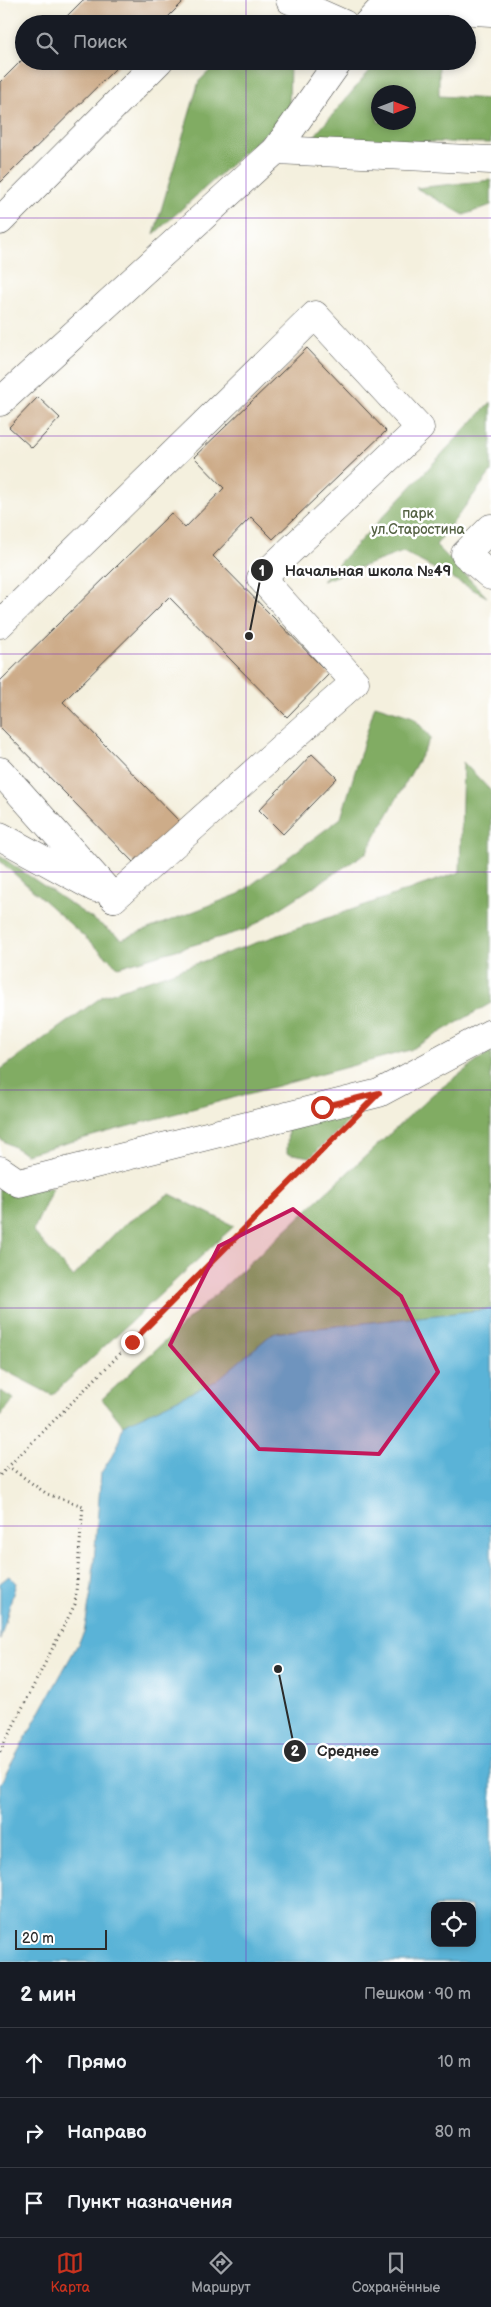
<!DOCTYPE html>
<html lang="ru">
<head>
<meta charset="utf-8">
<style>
  body { margin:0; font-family:"Balsamiq Sans",sans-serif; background:#20242c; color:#f1f3f6 }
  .controls { position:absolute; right:15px; bottom:15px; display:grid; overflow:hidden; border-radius:10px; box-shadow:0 2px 8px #0003 }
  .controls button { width:45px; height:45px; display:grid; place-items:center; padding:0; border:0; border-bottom:1px solid #363941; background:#171b24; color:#f1f3f6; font:25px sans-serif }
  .compass { position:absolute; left:371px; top:85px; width:45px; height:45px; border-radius:50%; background:#171b24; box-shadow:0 2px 8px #0003; rotate:90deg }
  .scale { position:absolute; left:15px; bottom:12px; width:92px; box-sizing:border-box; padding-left:5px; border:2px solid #2b2b2b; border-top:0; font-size:14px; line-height:18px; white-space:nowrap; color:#2b2b2b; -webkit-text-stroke:4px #fff; paint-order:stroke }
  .stop { position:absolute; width:15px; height:15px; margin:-11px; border:4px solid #c8321e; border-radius:50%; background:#fff }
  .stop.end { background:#c8321e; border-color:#fff; box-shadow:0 1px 5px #0008 }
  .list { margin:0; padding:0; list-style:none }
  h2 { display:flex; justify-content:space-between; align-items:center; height:65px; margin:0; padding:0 20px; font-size:21px }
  h2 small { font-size:16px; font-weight:400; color:#9ea1a6 }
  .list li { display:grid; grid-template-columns:32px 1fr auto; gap:15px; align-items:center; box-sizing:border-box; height:70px; padding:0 20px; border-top:1px solid #363941 }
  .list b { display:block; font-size:19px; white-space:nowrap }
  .list em { font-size:16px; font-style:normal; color:#9ea1a6 }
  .icon { flex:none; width:28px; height:28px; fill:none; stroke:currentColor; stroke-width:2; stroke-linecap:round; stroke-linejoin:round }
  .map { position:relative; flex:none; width:491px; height:1962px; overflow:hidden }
  .search { position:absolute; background:#171b24; box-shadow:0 2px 8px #0003; left:15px; right:15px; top:15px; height:55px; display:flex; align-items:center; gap:12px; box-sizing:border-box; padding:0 18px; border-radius:28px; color:#9ea1a6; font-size:19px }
  .sheet { height:275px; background:#171b24 }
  nav { display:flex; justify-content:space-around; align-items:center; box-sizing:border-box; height:70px; border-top:1px solid #363941; background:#171b24; font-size:14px; color:#9ea1a6 }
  nav a { display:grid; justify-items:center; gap:2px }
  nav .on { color:#c8321e }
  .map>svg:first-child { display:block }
  .forest { fill:#81ac64; stroke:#566c48; fill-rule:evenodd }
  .water { fill:#5ab3d7; stroke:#426f81; fill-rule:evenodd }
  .building { fill:#cdac89 }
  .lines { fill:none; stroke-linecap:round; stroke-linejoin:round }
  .minor-casing { stroke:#494946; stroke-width:29 }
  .path { stroke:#494946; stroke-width:3; stroke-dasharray:1 4; stroke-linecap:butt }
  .minor { stroke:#fff; stroke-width:28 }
  .route { stroke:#c8321e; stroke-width:6 }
  .marked { fill:#c2185b; fill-opacity:0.2; stroke:#c2185b; stroke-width:4; stroke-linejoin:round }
  .grid { fill:none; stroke:#7b2cbf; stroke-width:1; stroke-opacity:0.55 }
  .labels { text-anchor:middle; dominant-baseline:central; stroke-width:5; stroke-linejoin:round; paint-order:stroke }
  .park-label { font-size:14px; fill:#556244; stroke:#fff }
  .leader { fill:none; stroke:#2b2b2b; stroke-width:2 }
  .callout-dot { fill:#2b2b2b; stroke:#fff; stroke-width:2 }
  .mark-label { font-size:15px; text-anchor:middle; font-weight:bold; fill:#fff }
  .callout-label { font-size:15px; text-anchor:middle; font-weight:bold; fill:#2b2b2b; stroke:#fff; stroke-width:5; stroke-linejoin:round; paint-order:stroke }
</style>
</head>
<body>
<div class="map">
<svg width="491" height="1962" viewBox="0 0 491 1962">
  <rect width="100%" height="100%" fill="#fff"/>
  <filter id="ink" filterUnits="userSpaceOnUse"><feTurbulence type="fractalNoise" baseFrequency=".02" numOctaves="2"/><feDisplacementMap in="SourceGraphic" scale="10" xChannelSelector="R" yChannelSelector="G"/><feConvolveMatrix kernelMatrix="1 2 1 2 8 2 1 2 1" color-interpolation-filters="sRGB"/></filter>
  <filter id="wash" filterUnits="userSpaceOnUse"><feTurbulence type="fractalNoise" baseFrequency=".0096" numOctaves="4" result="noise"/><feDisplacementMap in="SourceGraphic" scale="20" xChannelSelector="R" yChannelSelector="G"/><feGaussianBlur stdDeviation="1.12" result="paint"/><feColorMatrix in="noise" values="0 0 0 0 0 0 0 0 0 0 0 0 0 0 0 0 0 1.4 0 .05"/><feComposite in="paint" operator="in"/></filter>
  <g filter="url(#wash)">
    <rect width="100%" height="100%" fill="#f4f0de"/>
    <g class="forest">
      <path d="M220,61H290L289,112L154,234L199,81Z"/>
      <path d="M378,61H439V96L491,99V143L311,140ZM378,92H408V122H378Z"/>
      <path d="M491,180V205L464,215L416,188Z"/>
      <path d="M491,402V472L436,545L487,597L403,552L322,581Z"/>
      <path d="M375,705L413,717L431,738L366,853L248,929L118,967L0,861V856L122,939L239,894L341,818Z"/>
      <path d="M463,762L491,791V1003L410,1050L26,1154L0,1139V1070L103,996L460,872Z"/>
      <path d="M491,1051V1309L273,1333L216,1381L123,1425L102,1399L433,1094Z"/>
      <path d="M379,1093L310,1157L287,1153L288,1118Z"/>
      <path d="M53,1188L33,1231L73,1277L122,1226L170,1194L234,1226L52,1395L0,1368V1189Z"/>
      <path d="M0,1391L14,1399L0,1417Z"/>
    </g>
    <g class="water">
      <path d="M491,1309V1962H0V1784L84,1633L92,1586L101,1473L117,1448L123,1425L216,1381L273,1333ZM435,1906H472V1943H435Z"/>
      <path d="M9,1576L16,1583L0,1640V1583Z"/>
    </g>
    <g id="blocks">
      <g class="building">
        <path d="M83,0H185L161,24H59Z"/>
        <path d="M24,58V61H123L0,183V82Z"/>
        <path d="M307,348L386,431L273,539L251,517L213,556L329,674L287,717L169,597L63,702L180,822L136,865L0,727V681L171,513L185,528L224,488L194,457Z"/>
        <path d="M38,397L60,418L32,448L9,427Z"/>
        <path d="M312,754L337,778L283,834L259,810Z"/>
      </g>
    </g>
  </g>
  <g filter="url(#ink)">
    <use href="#blocks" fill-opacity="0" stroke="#494946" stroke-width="1"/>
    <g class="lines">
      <defs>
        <g id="minor">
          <path d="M290,0L344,24"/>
          <path d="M367,24L384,6L491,12"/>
          <path d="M339,61L276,150L491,160"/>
          <path d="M0,221L159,61"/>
          <path d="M0,402L276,150"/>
          <path d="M491,528L465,554L491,576"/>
          <path d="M0,624L315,315L420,428L261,578L355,682L114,898"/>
          <path d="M0,771L114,898"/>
          <path d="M0,836L95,888"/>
          <path d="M0,1170L19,1183L379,1093L491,1033"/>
        </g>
      </defs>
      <use href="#minor" class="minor-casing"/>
      <g class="path">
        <path d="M0,1475L338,1134"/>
        <path d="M0,1752L75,1604L83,1506L47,1494L9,1467"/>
      </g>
      <use href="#minor" class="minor"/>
    </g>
  </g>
  <g class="lines" filter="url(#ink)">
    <path class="route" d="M132,1342L379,1093L322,1107"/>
  </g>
  <path class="marked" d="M293,1209L401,1296L438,1372L379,1454L259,1449L170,1345L219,1246Z"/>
  <path class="grid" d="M246,0V24M246,61V1962M0,218H491M0,436H491M0,654H491M0,872H491M0,1090H491M0,1308H491M0,1526H491M0,1744H491"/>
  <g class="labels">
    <g class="park-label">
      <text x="418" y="513">парк<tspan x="418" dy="16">ул.Старостина</tspan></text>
    </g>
  </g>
  <path class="leader" d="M249 636L262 570M278 1669L295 1751"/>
  <g class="callout-dot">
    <circle cx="249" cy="636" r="5"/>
    <circle cx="278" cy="1669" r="5"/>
    <circle cx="262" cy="570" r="12"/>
    <circle cx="295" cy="1751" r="12"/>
  </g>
  <g class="mark-label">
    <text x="262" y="576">1</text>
    <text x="295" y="1756">2</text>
  </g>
  <g class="callout-label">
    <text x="368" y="576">Начальная школа №49</text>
    <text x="348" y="1756">Среднее</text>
  </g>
</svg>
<div class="controls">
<button><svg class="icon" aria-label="locate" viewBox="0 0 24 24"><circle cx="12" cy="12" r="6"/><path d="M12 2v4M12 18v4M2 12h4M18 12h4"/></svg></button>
</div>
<svg class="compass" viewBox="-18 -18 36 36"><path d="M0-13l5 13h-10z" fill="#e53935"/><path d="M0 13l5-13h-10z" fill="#9ea1a6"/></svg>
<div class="scale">20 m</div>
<div class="stop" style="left:322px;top:1107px"></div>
<div class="stop end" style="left:132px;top:1342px"></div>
<div class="search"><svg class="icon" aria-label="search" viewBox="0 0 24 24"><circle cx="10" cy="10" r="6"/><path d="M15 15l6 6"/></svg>Поиск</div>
</div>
<section class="sheet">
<h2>2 мин<small>Пешком · 90 m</small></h2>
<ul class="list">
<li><svg class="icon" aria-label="ahead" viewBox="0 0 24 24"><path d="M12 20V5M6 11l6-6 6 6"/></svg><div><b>Прямо</b></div><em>10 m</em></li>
<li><svg class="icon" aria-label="right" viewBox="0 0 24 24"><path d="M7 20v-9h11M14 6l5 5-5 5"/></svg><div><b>Направо</b></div><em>80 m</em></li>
<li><svg class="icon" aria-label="arrive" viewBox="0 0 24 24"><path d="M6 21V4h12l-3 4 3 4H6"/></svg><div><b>Пункт назначения</b></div></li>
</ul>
</section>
<nav>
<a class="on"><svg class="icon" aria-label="map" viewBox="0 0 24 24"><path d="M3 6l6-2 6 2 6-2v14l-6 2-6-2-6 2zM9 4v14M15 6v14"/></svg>Карта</a>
<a><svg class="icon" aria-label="directions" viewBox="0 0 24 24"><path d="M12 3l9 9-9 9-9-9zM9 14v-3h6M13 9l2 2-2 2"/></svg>Маршрут</a>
<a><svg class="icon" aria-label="saved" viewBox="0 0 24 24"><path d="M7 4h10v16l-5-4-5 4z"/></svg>Сохранённые</a>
</nav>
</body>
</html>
